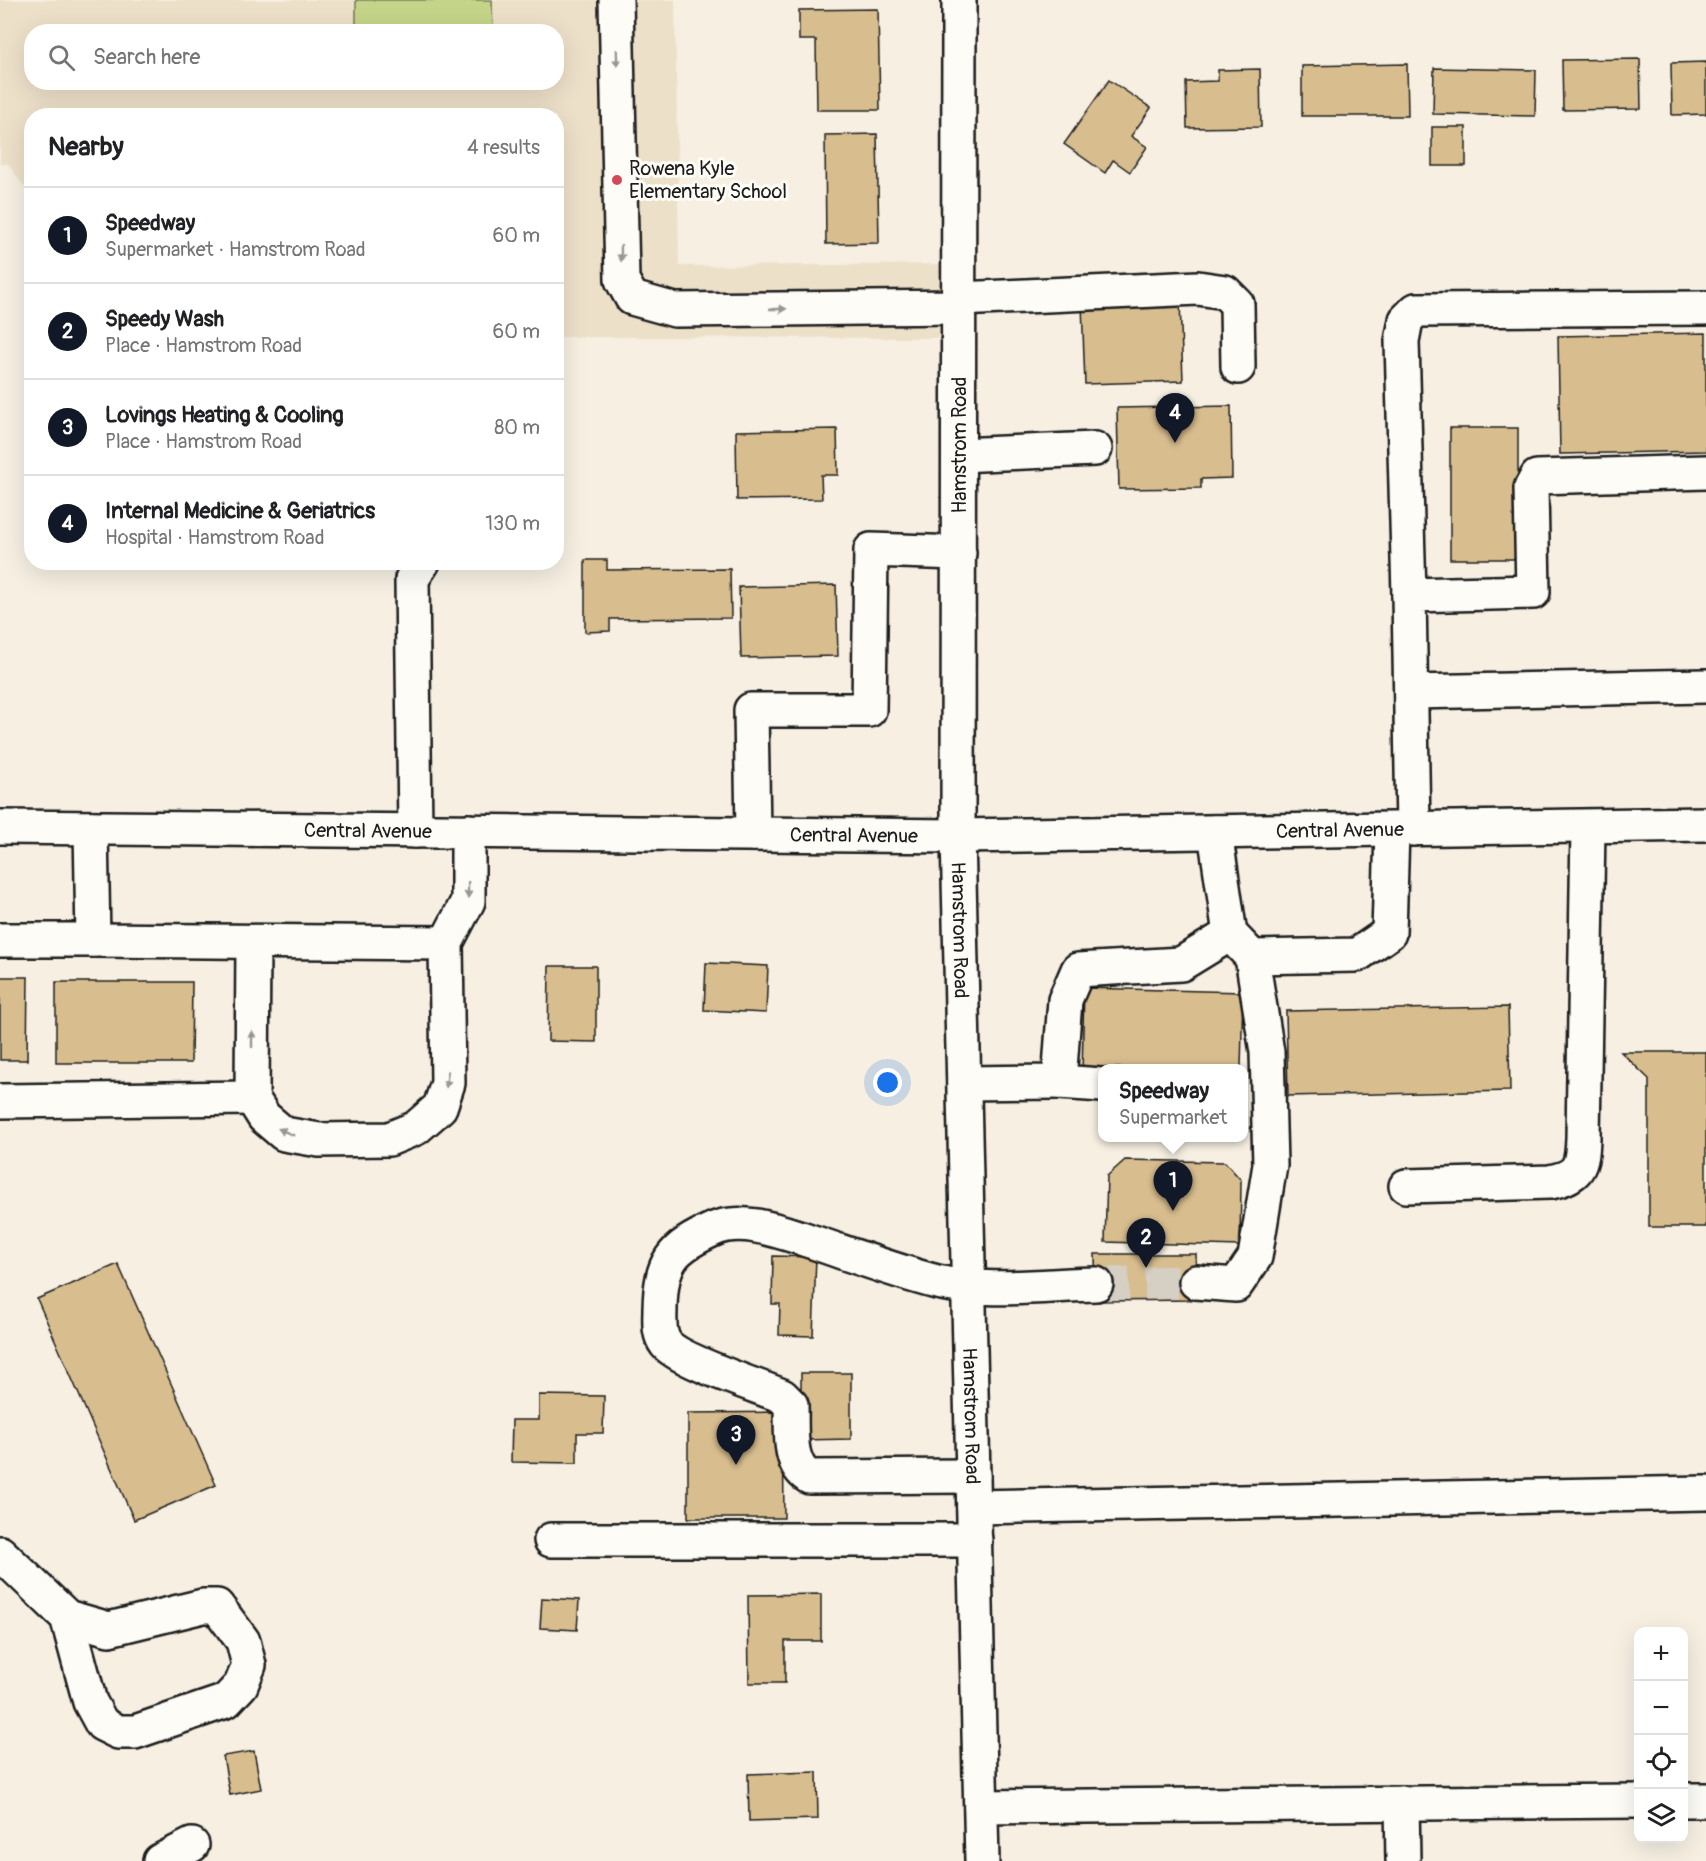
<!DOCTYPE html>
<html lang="en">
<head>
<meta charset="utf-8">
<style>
  body { margin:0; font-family:Pangolin,sans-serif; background:#f2f2f2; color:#202124 }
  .controls { position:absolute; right:18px; bottom:18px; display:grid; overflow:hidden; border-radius:12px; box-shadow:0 6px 24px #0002 }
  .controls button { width:54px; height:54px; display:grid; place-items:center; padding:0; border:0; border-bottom:2px solid #e0e0e0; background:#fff; color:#202124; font:30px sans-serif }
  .you { position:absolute; left:888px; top:1083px; width:21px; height:21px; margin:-15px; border:4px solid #fff; border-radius:50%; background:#1a73e8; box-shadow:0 0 0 9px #1a73e833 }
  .badge { display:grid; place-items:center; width:39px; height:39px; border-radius:50%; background:#111827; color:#fff; font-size:20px; font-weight:700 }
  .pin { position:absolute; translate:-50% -50px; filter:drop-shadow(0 2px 3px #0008) }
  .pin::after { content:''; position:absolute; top:32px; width:21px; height:18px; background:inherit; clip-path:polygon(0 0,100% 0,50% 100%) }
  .popup { position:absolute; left:1098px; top:1064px; width:150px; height:78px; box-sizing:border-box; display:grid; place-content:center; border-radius:12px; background:#fff; filter:drop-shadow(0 2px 4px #0005); font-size:20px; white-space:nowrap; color:#757577 }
  .popup b { font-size:22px; color:#202124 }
  .popup::after { content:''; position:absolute; left:50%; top:100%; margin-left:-12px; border:12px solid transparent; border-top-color:#fff }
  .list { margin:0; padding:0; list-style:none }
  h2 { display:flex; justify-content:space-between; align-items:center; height:78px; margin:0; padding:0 24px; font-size:26px }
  h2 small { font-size:20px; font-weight:400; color:#757577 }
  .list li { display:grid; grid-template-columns:39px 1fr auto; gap:18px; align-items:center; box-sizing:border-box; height:96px; padding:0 24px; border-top:2px solid #e0e0e0 }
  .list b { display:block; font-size:22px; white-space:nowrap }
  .list p { margin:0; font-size:20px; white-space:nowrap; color:#757577 }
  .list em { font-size:20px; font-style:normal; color:#757577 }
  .icon { flex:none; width:33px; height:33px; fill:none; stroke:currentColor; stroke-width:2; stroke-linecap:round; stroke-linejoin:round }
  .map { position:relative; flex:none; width:1706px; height:1861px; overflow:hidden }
  .search { position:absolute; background:#fff; box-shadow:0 6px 24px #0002; left:24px; top:24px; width:540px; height:66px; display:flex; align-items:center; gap:15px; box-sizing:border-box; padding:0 21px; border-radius:24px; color:#757577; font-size:22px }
  .panel { position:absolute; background:#fff; box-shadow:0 6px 24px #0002; left:24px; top:108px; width:540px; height:462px; border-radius:24px }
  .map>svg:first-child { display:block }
  .built { fill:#ede0c9; fill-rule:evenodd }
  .green { fill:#c4d589; stroke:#707852; stroke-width:1.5 }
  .building { fill:#d8bd8e; stroke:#1c1c1c; stroke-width:1.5 }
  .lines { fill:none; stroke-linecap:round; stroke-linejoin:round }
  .minor-tunnel { stroke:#d5cfc4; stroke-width:33; stroke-dasharray:33 16; stroke-linecap:butt }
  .minor-casing { stroke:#1c1c1c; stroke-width:38 }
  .major-casing { stroke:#1c1c1c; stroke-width:38 }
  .minor { stroke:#fdfcf7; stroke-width:33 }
  .major { stroke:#fdfcf7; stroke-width:33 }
  .oneway { fill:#989794 }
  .poi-dot { fill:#d1495b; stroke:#fdfcf7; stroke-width:2 }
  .labels { text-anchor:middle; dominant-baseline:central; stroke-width:6; stroke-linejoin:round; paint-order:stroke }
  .poi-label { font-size:20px; fill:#1c1c1c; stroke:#fdfcf7; text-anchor:start }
  .street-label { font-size:20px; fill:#1c1c1c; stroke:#fdfcf7 }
</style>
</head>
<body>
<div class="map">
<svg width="1706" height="1861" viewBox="0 0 1706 1861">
  <rect width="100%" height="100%" fill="#f6efe2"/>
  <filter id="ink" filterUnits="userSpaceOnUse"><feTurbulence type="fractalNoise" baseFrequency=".0167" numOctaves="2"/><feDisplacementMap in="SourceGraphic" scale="12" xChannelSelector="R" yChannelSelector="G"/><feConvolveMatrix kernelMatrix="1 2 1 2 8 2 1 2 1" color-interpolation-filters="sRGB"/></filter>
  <g filter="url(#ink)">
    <path class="built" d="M0,0H675L679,266L959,264V338L557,337L556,116H32L31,196L8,164H0ZM32,32H556V82H32Z"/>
    <path class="green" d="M356,0H492L493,31H356Z"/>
    <g class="building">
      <path d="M878,9L880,110H817L816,40H799V10Z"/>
      <path d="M1640,59L1641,109L1563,110L1562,60Z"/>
      <path d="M1706,62V114L1672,115L1671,63Z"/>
      <path d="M1407,64L1408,116H1302V66Z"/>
      <path d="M1434,68L1536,70L1535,116L1433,114Z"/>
      <path d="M1260,69L1261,127L1187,128L1186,82L1218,81V70Z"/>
      <path d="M1109,80L1151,108L1131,136L1147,147L1130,172L1113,160L1105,173L1064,144Z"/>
      <rect x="1432" y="127" width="34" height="39"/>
      <path d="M877,134L879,243L826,244L825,135Z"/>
      <path d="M1180,301L1183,381L1085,384L1082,304Z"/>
      <path d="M1706,333V451L1560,454L1558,336Z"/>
      <path d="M1231,406L1232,478L1201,479V488L1119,489L1117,408Z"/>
      <rect x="1450" y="428" width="68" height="131"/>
      <path d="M837,429L838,475H821L822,499L737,500L736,431Z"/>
      <path d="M585,560H607V570L730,569L731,618L610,619V631L585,632Z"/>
      <path d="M836,585L838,656L741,658L739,587Z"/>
      <path d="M706,963L768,966L766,1013L704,1010Z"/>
      <path d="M549,966H596V1042L548,1041Z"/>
      <path d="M0,977H28L27,1060H0Z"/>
      <path d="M56,982H192L191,1063H56Z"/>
      <path d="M1084,988L1243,992L1241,1068H1102L1082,1074Z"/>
      <path d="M1508,1007L1510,1091L1288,1096L1286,1011Z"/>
      <path d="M1621,1052H1706V1227H1649V1079Z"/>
      <path d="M1125,1160L1225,1162L1241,1180L1240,1246L1105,1242L1107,1176Z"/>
      <path d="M1095,1254H1196L1197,1300L1096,1301Z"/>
      <path d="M773,1256L816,1257L813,1336L779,1335L780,1304H772Z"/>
      <path d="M118,1264L216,1485L134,1520L37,1299Z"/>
      <path d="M801,1373H851V1439L801,1440Z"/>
      <path d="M539,1395L604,1396L603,1433H577V1463L511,1462L512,1420H539Z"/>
      <path d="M783,1412L784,1518H688V1413Z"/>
      <path d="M821,1594V1641H785V1683H749L748,1595Z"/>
      <path d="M542,1598L579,1600L577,1630L540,1628Z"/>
      <path d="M254,1751L261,1789L230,1795L223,1756Z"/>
      <path d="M817,1772L818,1819L749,1821L748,1774Z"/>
    </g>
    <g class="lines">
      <path class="minor-tunnel" d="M1096,1284L1196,1282"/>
      <defs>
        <g id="minor">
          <path d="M616,0L622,280L632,298L675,310L959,307"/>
          <path id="s1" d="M959,0L958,836L982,1861"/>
          <path d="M959,299L1198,288L1225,292L1237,304L1238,367"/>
          <path d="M959,455L1095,449"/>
          <path d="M1409,595L1402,341L1406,320L1416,310L1706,308"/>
          <path d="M1411,692L1706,686"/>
          <path d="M1413,829L1409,595L1533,592L1531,488L1537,477L1706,472"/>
          <path d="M415,831L412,579L423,562"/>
          <path d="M1215,832L1230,934L1252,957L1357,955L1389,933L1392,830"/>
          <path d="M753,834L751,710H869L871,550L959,553"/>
          <path d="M0,940H93L91,828"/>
          <path d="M93,940L446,943"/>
          <path d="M253,942L252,1098L264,1117L284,1134L319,1140L389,1139L416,1128L440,1107L448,1083L446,943L468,901V831"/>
          <path d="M1059,1082L1102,1085"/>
          <path d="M964,1083L1059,1082L1065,1000L1078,970L1181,964L1230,934"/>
          <path d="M0,1101L252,1098"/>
          <path d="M1406,1186L1550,1182C1580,1176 1582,1166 1583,1138L1588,827"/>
          <path d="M1196,1282L1236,1285L1255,1257L1270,1165L1267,1052L1252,957"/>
          <path d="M973,1476L809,1477C787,1464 792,1428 791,1405L782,1396C758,1386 680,1361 666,1344C658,1334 660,1320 660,1308C661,1262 671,1248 714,1229C739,1218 773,1229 798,1237C844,1252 890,1270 937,1282C983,1293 1048,1285 1096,1284"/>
          <path d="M974,1507L1706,1493"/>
          <path d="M551,1540H975"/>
          <path d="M0,1553L67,1617L109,1629L203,1606H217L243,1641L249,1665L241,1685L226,1701L135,1732H118L102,1724L90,1702L67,1617"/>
          <path d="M1684,1800H1706"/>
          <path d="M1402,1803L1403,1861"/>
          <path d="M981,1807L1638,1801"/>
          <path d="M160,1861L192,1845"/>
        </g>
        <g id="major">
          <path id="s2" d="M0,827L958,836L1706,824"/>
        </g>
      </defs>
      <use href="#minor" class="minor-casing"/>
      <use href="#major" class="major-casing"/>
      <use href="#minor" class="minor"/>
      <use href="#major" class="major"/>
    </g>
    <defs><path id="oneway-solid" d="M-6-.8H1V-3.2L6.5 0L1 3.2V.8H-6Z" transform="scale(1.5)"/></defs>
    <g class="oneway">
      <use href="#oneway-solid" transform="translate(617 58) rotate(89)"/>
      <use href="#oneway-solid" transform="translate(621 253) rotate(89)"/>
      <use href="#oneway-solid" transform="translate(778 309) rotate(-1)"/>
      <use href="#oneway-solid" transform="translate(468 890) rotate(91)"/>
      <use href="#oneway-solid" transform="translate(252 1039) rotate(-90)"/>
      <use href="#oneway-solid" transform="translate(447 1079) rotate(96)"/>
      <use href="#oneway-solid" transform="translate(286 1132) rotate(-156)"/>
    </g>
  </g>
  <circle class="poi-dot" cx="617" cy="180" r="6"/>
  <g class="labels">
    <g class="poi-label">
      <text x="629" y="168">Rowena Kyle<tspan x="629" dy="23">Elementary School</tspan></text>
    </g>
    <g class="street-label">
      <text transform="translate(959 445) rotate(-90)">Hamstrom Road</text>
      <text stroke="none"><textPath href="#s2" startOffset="368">Central Avenue</textPath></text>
      <text stroke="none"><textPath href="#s2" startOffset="1340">Central Avenue</textPath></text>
      <text stroke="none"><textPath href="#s2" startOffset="854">Central Avenue</textPath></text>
      <text stroke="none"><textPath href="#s1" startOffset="930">Hamstrom Road</textPath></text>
      <text stroke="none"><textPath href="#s1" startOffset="1416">Hamstrom Road</textPath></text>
    </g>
  </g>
</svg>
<div class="controls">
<button>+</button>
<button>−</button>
<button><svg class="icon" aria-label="locate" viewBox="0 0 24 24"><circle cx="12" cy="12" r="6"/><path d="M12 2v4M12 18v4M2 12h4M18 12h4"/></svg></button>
<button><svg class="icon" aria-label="layers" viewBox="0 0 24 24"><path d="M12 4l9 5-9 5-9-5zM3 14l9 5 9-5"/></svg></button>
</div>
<div class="you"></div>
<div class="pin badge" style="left:1173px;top:1211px">1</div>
<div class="popup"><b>Speedway</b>Supermarket</div>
<div class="pin badge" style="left:1146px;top:1268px">2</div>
<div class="pin badge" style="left:736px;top:1465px">3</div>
<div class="pin badge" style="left:1175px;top:443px">4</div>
<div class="search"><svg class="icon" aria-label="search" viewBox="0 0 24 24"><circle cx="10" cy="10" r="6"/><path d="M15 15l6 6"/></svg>Search here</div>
<section class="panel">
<h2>Nearby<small>4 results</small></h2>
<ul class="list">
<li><span class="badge">1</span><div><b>Speedway</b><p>Supermarket · Hamstrom Road</p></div><em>60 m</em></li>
<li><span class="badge">2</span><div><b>Speedy Wash</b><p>Place · Hamstrom Road</p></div><em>60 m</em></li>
<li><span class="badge">3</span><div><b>Lovings Heating &amp; Cooling</b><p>Place · Hamstrom Road</p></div><em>80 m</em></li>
<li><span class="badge">4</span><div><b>Internal Medicine &amp; Geriatrics</b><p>Hospital · Hamstrom Road</p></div><em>130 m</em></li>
</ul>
</section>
</div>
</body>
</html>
